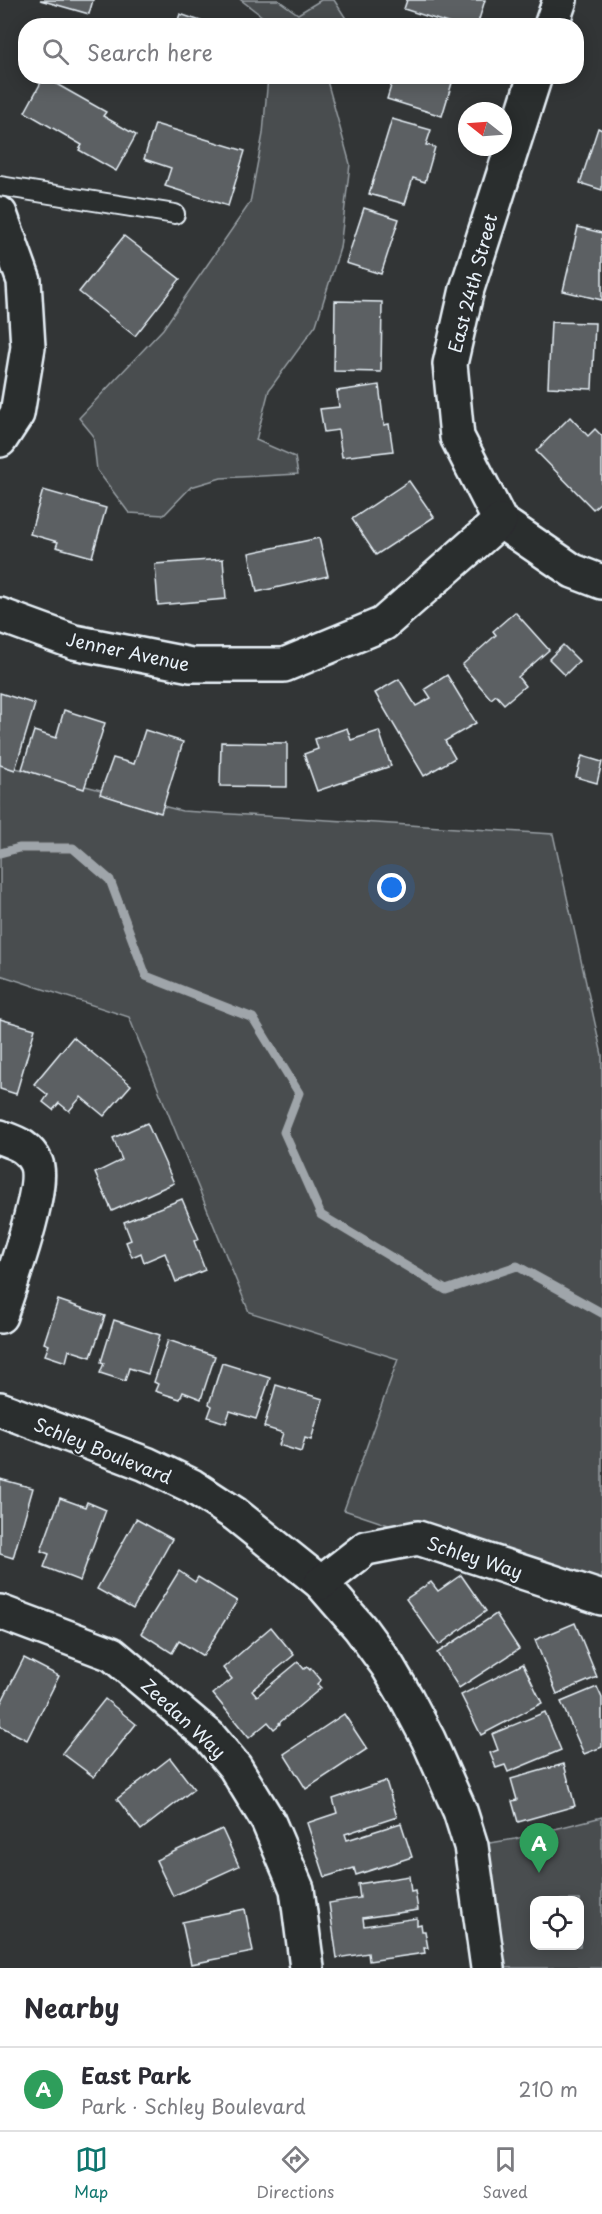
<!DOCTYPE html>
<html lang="en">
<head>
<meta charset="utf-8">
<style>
  body { margin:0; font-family:"Playpen Sans",sans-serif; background:#f2f2f3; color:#2b2b33 }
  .controls { position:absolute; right:18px; bottom:18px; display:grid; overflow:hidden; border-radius:12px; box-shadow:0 3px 15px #0003 }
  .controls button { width:54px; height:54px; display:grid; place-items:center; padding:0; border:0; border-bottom:2px solid #e1e1e2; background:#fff; color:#2b2b33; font:30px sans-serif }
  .compass { position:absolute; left:458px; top:102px; width:54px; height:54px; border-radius:50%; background:#fff; box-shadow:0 3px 15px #0003; rotate:287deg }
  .you { position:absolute; left:392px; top:888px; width:21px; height:21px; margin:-15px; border:4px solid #fff; border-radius:50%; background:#1a73e8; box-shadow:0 0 0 9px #1a73e833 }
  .badge { display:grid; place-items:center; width:39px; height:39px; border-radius:50%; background:#0f766e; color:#fff; font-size:20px; font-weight:700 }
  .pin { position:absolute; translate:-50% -50px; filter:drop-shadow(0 2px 3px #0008) }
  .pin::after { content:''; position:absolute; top:32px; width:21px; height:18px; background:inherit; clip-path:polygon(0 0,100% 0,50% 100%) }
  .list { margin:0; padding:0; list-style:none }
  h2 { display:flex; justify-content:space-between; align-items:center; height:78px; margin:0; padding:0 24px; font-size:26px }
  h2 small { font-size:20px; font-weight:400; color:#7c7c81 }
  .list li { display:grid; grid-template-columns:39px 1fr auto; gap:18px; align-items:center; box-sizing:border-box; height:84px; padding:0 24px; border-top:2px solid #e1e1e2 }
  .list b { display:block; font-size:22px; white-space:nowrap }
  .list p { margin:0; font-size:20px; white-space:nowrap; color:#7c7c81 }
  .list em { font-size:20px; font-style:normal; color:#7c7c81 }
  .icon { flex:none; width:33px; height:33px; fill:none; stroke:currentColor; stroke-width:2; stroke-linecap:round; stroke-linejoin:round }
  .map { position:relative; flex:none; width:602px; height:1968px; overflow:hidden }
  .search { position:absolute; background:#fff; box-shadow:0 3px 15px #0003; left:18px; right:18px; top:18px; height:66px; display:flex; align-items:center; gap:15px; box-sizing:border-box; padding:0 21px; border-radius:24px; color:#7c7c81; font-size:22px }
  .sheet { height:162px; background:#fff }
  nav { display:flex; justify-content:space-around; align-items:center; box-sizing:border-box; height:84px; border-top:2px solid #e1e1e2; background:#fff; font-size:16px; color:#7c7c81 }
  nav a { display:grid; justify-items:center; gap:3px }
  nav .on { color:#0f766e }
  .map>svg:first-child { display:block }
  .green { fill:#494d4f; stroke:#989fa4; stroke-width:1.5; fill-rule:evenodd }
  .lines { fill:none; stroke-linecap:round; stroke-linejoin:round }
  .stream { stroke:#9fa5aa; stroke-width:9 }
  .building { fill:#5c6063; stroke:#e8f1f8; stroke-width:1.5 }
  .lane-casing { stroke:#e8f1f8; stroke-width:22 }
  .street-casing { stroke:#e8f1f8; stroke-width:38 }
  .lane { stroke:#2a2d2e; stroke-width:18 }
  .street { stroke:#2a2d2e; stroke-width:33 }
  .labels { text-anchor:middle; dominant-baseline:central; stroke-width:4.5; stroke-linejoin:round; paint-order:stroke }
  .street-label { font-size:18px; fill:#e8f1f8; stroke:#2a2d2e }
</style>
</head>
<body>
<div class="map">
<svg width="602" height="1968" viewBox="0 0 602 1968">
  <rect width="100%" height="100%" fill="#323536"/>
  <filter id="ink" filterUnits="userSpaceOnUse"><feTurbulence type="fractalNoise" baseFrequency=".0167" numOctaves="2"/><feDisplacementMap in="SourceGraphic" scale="12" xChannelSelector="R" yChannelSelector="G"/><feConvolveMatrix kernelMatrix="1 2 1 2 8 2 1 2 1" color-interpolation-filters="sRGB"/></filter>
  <g filter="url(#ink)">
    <g class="green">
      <path d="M241,0H278L298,14L321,0H334L349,23L348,26L271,25V23Z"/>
      <path d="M268,77H326L350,164L340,248L316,325L269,390L256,440L295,457L298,474L221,478L191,487L164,515L129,513L97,470L93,435L79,418L163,329L250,203L263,134Z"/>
      <path d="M0,764L182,811L553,834L602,1055V1597L344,1510L398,1359L249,1312L129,1017L0,975Z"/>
      <path d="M602,1817V1968H488L471,1846L515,1839ZM534,1900H580V1946H534Z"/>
    </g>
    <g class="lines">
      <path class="stream" d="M0,853L19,848H73L110,880L146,976L253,1018L299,1093L284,1132L321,1215L446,1290L517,1266L602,1313"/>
    </g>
    <g class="building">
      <path d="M40,0H93L89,14Z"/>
      <path d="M407,0H485L477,26H457L404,9Z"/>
      <path d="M180,14L215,26H176Z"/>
      <path d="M394,76H443L442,80L452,83L442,116L387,99Z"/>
      <path d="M44,77L106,112L103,116L136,135L116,171L79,150L82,145L25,112Z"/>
      <path d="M392,119L431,130L426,145L435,147L425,182L413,178L405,204L369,194Z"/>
      <path d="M155,124L245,151L228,206L165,186L171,168L144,159Z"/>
      <path d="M598,128L602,130V190L580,183Z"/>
      <path d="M364,208L399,219L381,274L346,263Z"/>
      <path d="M578,227L602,233V300L563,291Z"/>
      <path d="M124,236L180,279L135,336L79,292Z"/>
      <path d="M335,301L382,302L381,372L334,371Z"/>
      <path d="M551,322L595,323L592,389L548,387Z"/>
      <path d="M379,385L384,425L389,424L393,451L342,457L338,430L324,432L320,409L339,407L337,391Z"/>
      <path d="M570,417L588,436L595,429L602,436V501L593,509L536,451Z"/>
      <path d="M409,481L434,517L376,555L352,519Z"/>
      <path d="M43,490L106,508L92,557L56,547L58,542L30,534Z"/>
      <path d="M319,538L328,576L257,592L249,553Z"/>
      <path d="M223,559L226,599L158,605L155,564Z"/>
      <path d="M515,612L549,650L518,677L525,686L504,704L496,695L491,699L462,665L496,635L493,631Z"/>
      <path d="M563,645L579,661L565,675L549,659Z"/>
      <path d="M447,675L476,723L445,741L455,758L424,776L375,693L399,679L416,706L431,698L425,689Z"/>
      <path d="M0,693L35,704L15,770L0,765Z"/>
      <path d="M64,710L105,723L84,789L22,769L34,731L56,738Z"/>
      <path d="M347,728L351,740L379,731L391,766L317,791L304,754L318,749L315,739Z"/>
      <path d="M145,730L183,742L161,813L100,794L113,758L134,764Z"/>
      <path d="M221,742L287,743V787L220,786Z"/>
      <path d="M582,756L602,762L597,783L576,777Z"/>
      <path d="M0,1019L35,1029L16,1094L0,1089Z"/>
      <path d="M73,1037L131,1085L104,1116L81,1097L69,1111L59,1103L53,1110L43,1102L48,1095L34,1084Z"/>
      <path d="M147,1123L174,1183L112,1211L95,1173L122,1160L113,1138Z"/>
      <path d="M182,1199L199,1239L194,1241L205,1270L176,1282L165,1253L144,1262L141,1253L132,1257L126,1242L131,1240L124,1222Z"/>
      <path d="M58,1300L105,1316L91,1357L69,1350L66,1362L45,1355L49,1345L44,1343Z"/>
      <path d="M114,1320L160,1335L148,1374L129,1368L125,1381L100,1373L104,1363L101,1362Z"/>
      <path d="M168,1340L215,1356L201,1399L183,1392L180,1399L155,1391L158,1384L154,1382Z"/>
      <path d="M222,1363L270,1378L256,1419L230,1411L226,1423L208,1417L212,1406L209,1404Z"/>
      <path d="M276,1385L323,1399L311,1440L305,1438L301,1452L279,1445L283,1433L264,1427Z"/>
      <path d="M0,1479L33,1488L13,1558L0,1554Z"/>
      <path d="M60,1498L85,1507L87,1502L106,1510L80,1581L44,1567L49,1554L41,1551Z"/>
      <path d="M136,1519L172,1539L133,1609L97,1589Z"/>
      <path d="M179,1571L195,1582L198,1577L237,1601L203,1656L179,1641L172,1653L141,1633Z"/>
      <path d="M461,1575L486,1611L439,1645L406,1599L431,1582L438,1591Z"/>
      <path d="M496,1614L519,1649L459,1688L437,1653Z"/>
      <path d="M575,1623L597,1677L557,1694L535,1640Z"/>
      <path d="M271,1627L294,1655L252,1690L257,1696L298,1662L304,1669L307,1667L310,1670L311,1668L321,1680L317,1684L321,1688L279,1723L280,1724L274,1729L268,1722L249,1738L213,1694L232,1679L223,1668Z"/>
      <path d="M24,1658L59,1676L27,1740L0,1726V1705Z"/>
      <path d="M523,1664L542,1703L481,1735L461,1695Z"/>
      <path d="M597,1687L602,1698V1747L584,1754L561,1702Z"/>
      <path d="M105,1699L136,1724L94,1777L62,1753Z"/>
      <path d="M545,1712L561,1750L508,1772L505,1765L496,1768L490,1753L498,1750L492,1734Z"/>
      <path d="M344,1714L367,1749L306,1789L284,1754Z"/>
      <path d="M170,1758L194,1789L141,1830L117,1799Z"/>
      <path d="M564,1764L575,1806L518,1822L512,1801L517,1800L511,1779Z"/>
      <path d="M386,1781L397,1817L345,1834L347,1840L401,1823L412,1857L356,1875L354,1868L325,1877L307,1823L337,1813L333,1799Z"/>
      <path d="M222,1829L239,1866L173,1896L156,1860Z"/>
      <path d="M409,1876L411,1892L415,1891L418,1910L363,1918L364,1926L417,1918V1925L421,1924L422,1931H425L428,1948H424L425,1953L369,1961L368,1953L337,1958L329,1903L360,1898L358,1884Z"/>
      <path d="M245,1909L253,1952L191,1964L182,1922Z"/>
    </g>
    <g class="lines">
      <defs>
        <path id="lane" d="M0,186L175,214"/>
        <g id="street">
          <path d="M551,26L560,0"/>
          <path d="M535,76L467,289L450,364L457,437L500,521L573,571L602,582"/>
          <path d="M0,214L24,281L28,347L17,414L0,440"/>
          <path d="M0,615L74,642L191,665H284L383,624L500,521"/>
          <path d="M0,1137C16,1143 28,1146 36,1163C46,1187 9,1288 0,1316"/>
          <path d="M0,1409L146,1464L192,1486L235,1514L321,1583L360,1628L387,1665L407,1699L428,1739L460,1811L471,1846L488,1968"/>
          <path d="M321,1583L366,1548L418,1538L602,1598"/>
          <path d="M0,1612L112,1654L209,1736L235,1767L268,1821L297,1889L307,1968"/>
        </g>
      </defs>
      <use href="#lane" class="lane-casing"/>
      <use href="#street" class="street-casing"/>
      <use href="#lane" class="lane"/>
      <use href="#street" class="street"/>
    </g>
  </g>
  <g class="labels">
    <g class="street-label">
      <text transform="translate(472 283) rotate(-75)">East 24th Street</text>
      <text transform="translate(128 651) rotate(12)">Jenner Avenue</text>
      <text transform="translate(103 1450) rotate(22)">Schley Boulevard</text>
      <text transform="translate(475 1557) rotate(18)">Schley Way</text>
      <text transform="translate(184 1718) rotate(43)">Zeedan Way</text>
    </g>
  </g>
</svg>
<div class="controls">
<button><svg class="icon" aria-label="locate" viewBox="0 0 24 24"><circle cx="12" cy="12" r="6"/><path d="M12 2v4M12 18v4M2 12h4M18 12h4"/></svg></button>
</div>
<svg class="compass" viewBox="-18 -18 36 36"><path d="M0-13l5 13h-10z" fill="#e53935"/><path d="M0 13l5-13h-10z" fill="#7c7c81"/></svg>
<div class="you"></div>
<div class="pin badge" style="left:539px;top:1873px;background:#2e9e5b">A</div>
<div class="search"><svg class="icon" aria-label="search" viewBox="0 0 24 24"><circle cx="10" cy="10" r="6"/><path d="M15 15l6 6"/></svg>Search here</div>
</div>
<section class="sheet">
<h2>Nearby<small></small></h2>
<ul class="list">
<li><span class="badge" style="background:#2e9e5b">A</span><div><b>East Park</b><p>Park · Schley Boulevard</p></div><em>210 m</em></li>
</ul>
</section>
<nav>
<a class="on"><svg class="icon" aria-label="map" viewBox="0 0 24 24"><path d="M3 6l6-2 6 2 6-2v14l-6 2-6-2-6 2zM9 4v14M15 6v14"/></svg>Map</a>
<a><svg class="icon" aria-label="directions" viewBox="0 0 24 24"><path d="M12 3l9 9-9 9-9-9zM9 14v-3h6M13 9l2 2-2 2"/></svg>Directions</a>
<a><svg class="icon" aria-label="saved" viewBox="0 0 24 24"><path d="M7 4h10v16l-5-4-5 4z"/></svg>Saved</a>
</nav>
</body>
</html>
